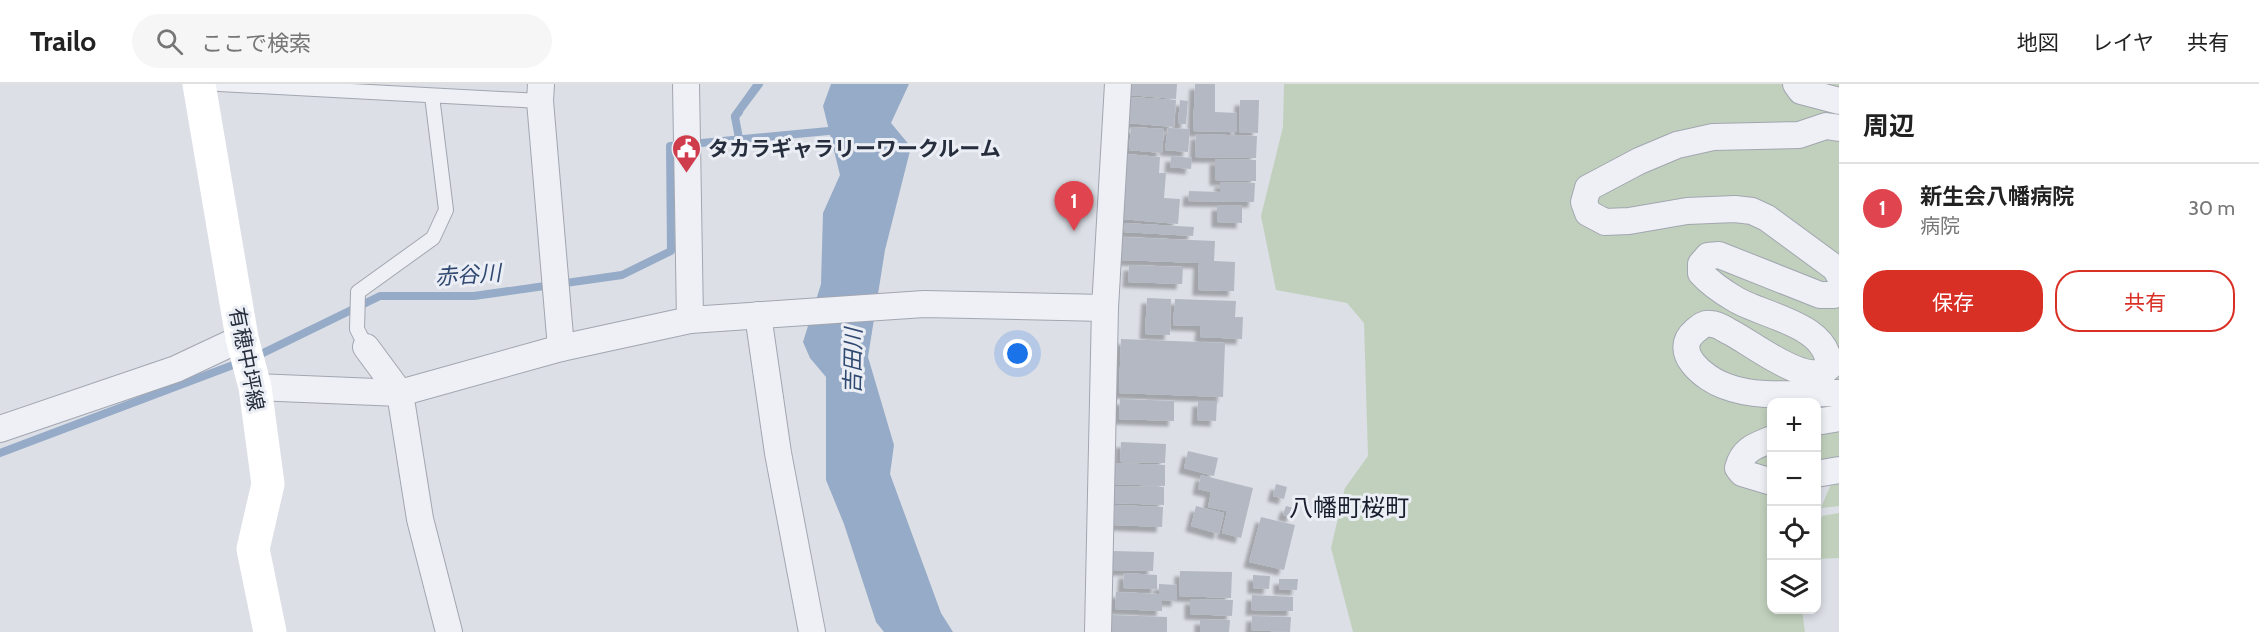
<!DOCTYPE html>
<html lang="ja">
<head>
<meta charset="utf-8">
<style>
  body { margin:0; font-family:Cabin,"Noto Sans JP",sans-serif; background:#f6f6f6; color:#222 }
  .controls { position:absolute; right:18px; bottom:18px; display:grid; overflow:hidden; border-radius:12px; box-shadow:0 3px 9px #0003 }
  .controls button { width:54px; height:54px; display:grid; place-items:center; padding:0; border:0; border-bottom:2px solid #e0e0e0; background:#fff; color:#222; font:30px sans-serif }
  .you { position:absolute; left:1018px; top:270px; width:21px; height:21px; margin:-15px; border:4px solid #fff; border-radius:50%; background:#1a73e8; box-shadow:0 0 0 9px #1a73e833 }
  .badge { display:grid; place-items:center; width:39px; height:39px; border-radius:50%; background:#d93025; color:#fff; font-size:20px; font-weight:700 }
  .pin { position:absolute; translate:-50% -50px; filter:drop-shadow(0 2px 3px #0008) }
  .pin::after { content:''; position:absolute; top:32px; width:21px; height:18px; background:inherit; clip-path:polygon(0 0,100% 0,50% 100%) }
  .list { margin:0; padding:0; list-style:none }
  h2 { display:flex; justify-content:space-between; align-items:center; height:78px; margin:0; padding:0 24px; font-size:26px }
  h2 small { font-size:20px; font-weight:400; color:#767676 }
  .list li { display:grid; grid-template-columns:39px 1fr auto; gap:18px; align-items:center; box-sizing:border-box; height:90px; padding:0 24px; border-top:2px solid #e0e0e0 }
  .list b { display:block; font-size:22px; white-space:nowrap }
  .list p { margin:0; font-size:20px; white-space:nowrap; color:#767676 }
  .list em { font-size:20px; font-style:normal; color:#767676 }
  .actions { display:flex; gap:12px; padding:18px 24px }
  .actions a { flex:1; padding:14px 0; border:2px solid #d93025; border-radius:24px; text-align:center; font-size:21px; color:#d93025 }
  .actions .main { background:#d93025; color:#fff }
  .icon { flex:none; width:33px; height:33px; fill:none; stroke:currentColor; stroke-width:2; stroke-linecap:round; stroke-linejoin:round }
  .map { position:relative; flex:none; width:1839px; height:548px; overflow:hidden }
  header { display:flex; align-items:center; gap:36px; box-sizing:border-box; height:84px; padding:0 30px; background:#fff; border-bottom:2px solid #e0e0e0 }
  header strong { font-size:28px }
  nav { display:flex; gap:33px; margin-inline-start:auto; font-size:21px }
  .search { width:420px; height:54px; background:#f6f6f6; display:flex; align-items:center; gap:15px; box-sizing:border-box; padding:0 21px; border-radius:33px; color:#767676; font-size:22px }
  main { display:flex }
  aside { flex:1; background:#fff }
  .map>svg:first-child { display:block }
  .green { fill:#c1d0bd }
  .water { fill:#96abc7 }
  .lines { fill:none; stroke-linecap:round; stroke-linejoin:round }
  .stream { stroke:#96abc7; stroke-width:8 }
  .building { fill:#b3b8c3; filter:url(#shadow) }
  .lane-casing { stroke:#a2a6b0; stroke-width:16 }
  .street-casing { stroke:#a2a6b0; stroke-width:28 }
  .lane { stroke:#eef0f5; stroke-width:14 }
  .street { stroke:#eef0f5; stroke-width:26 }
  .secondary { stroke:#fff; stroke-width:33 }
  .labels { text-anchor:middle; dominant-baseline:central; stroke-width:6; stroke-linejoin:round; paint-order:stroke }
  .poi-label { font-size:21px; font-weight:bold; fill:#262d3d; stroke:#ebeef4; text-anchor:start }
  .street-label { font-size:21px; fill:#262d3d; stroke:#ebeef4 }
  .water-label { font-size:22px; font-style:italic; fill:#304971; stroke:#ebeef4 }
  .quarter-label { font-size:24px; fill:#181e2d; stroke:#ebeef4 }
</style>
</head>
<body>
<header>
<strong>Trailo</strong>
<div class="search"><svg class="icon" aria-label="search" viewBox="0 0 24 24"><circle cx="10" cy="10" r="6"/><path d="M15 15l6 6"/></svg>ここで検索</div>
<nav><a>地図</a><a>レイヤ</a><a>共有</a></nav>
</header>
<main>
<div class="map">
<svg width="1839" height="548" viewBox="0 0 1839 548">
  <defs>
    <filter id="shadow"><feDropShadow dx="-5.5" dy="5.5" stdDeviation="1.5" flood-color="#0004"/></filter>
  </defs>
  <rect width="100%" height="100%" fill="#dcdfe6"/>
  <g class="green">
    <path d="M1284,0H1839V383L1817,387L1816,318H1772V526H1802L1805,548H1353L1331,464L1345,404L1368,372L1364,239L1347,219L1276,206L1261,132L1283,43Z"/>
    <path d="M1839,394V422L1821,424L1833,395Z"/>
    <path d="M1839,429V474L1817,475V448L1822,432Z"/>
  </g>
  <path class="water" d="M831,0H909L891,39L911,63L885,166L868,273L894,361L890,390L941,529L953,548H884L876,538L844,440L826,396V293L810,274L803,258L821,200L823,129L840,91L823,22Z"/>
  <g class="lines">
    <g class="stream">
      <path d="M758,0L735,32L759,0"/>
      <path d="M739,28L735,33L741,65"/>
      <path d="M253,274L380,212H474L622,191L671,167L670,62L839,46"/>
      <path d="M0,369L241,278"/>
    </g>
  </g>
  <g class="building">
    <path d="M1130,0H1177L1176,15L1130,11Z"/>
    <path d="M1195,0H1215V28L1237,29V48L1193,47Z"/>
    <path d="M1130,13L1176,16L1174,43L1128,39Z"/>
    <path d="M1180,16L1188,17L1186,40H1178Z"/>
    <path d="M1240,16H1259L1258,49L1239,48Z"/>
    <path d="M1131,43L1164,45L1162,69L1129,66Z"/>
    <path d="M1168,44L1190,45L1188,68L1165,66Z"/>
    <path d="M1196,50L1257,52L1256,74L1195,73Z"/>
    <path d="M1126,70L1160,73L1159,89H1166L1164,114L1180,115L1178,140L1122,135Z"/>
    <path d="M1171,72L1192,74L1191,85L1170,83Z"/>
    <path d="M1215,75L1256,76V97L1215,96Z"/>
    <path d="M1220,98L1255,99L1254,118L1188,117L1189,107L1220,108Z"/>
    <path d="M1217,121H1242V139L1217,138Z"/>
    <path d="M1124,139L1194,143L1193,152L1124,148Z"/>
    <path d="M1122,153L1215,157L1214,177L1235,178L1234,207L1198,206L1199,179L1121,176Z"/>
    <path d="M1129,181L1183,183L1182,200L1128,198Z"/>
    <path d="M1147,214L1171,215L1170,251L1145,250Z"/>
    <path d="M1175,215L1236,217L1235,233H1243L1242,255L1200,253L1201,242L1173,241Z"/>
    <path d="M1121,255L1225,259L1223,313L1119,309Z"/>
    <path d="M1120,315L1174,317V337L1119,335Z"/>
    <path d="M1198,317H1217L1216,337L1197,336Z"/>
    <path d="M1121,358L1166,360L1165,379L1120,378Z"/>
    <path d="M1188,367L1218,374L1214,392L1184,384Z"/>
    <path d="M1115,379L1165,381V402L1114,400Z"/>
    <path d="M1201,391L1253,404L1241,454L1222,449L1227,427L1208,423L1211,408L1198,405Z"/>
    <path d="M1276,400L1287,403L1284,415L1273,412Z"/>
    <path d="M1115,402L1164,403V421L1114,419Z"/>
    <path d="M1115,421L1163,423L1162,443L1114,441Z"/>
    <path d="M1196,422L1224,429L1219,450L1191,442Z"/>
    <path d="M1286,422L1294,424L1292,433L1283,431Z"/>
    <path d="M1261,433L1295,441L1284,486L1249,478Z"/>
    <path d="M1112,467L1154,468L1153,487L1112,486Z"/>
    <path d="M1180,487L1232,488L1231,514L1179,512Z"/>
    <path d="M1124,489L1157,491V505L1123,504Z"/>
    <path d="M1253,491L1270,492L1269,505L1253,504Z"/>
    <path d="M1279,495H1298L1297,506L1279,505Z"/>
    <path d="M1159,500L1177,501V517L1162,516V527L1115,525L1116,508L1159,510Z"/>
    <path d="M1252,511L1293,513V527L1251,526Z"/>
    <path d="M1190,515L1233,516L1232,532L1190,530Z"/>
    <path d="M1109,531L1167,533V548H1109Z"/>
    <path d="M1252,532L1291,533L1290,548L1251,546Z"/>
    <path d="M1200,535L1230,536L1229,548H1200Z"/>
  </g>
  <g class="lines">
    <defs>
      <g id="lane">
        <path d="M219,0L540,17"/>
        <path d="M366,263L357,245L358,208L433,154L446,126L432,12"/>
      </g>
      <g id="street">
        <path d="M541,0L540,17L561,264"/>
        <path d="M686,0L690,236"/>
        <path d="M1796,0L1801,7L1839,17"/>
        <path d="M1839,44L1826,42L1799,51L1713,53L1677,61L1639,77L1588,104L1584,118L1588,129L1605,138L1629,137L1687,127L1735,125L1752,127L1767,134L1835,184L1839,191"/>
        <path d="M1839,207L1834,211H1820L1719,171L1708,172L1701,180V189C1711,200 1723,208 1735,215C1765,233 1829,240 1829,283C1808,306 1750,257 1728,247C1723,244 1717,240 1711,240C1704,239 1701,242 1695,247C1670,268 1705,295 1725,302C1761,316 1802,308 1839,309"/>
        <path d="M758,231L778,369L812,548"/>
        <path d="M366,263L400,309L420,435L449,548"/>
        <path d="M255,303L400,309L561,264L690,236L924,220L1105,224"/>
        <path d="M1816,338L1839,334"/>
        <path d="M0,345L176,285L242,254"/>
        <path d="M1772,355C1755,362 1743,365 1738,384L1742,389L1772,398"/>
        <path d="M1816,390L1839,386"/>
        <path d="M1098,548L1105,224L1118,0"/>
      </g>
    </defs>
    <use href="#lane" class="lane-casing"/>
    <use href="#street" class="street-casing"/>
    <use href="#lane" class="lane"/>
    <use href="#street" class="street"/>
    <path class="secondary" d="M199,0L242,254L255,303L268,400L253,465L270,548"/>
  </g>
  <defs>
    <symbol id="civic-pin" viewBox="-11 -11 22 30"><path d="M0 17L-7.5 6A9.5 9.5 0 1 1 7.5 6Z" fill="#cf3d4c" stroke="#ebeef4"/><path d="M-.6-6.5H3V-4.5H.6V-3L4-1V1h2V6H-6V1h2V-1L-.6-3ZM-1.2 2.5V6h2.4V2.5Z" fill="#fff"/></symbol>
  </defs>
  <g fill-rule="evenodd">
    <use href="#civic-pin" x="670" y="48" width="33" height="45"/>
  </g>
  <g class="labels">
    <g class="poi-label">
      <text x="708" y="64">タカラギャラリーワークルーム</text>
    </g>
    <g class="street-label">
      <text transform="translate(247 275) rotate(79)">有穂中坪線</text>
    </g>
    <g class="water-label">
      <text transform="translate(468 191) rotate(-4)">赤谷川</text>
      <text transform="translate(853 277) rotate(-89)">吉田川</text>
    </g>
    <g class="quarter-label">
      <text x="1349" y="423">八幡町桜町</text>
    </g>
  </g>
</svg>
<div class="controls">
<button>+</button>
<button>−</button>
<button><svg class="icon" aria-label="locate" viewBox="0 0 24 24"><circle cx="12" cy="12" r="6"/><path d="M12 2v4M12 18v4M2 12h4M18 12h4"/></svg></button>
<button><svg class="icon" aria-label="layers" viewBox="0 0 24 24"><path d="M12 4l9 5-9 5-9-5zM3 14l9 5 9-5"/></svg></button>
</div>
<div class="you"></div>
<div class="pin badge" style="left:1074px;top:147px;background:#e0444e">1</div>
</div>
<aside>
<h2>周辺<small></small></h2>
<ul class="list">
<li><span class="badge" style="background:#e0444e">1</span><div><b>新生会八幡病院</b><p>病院</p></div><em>30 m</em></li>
</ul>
<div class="actions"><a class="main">保存</a><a>共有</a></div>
</aside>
</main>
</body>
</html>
